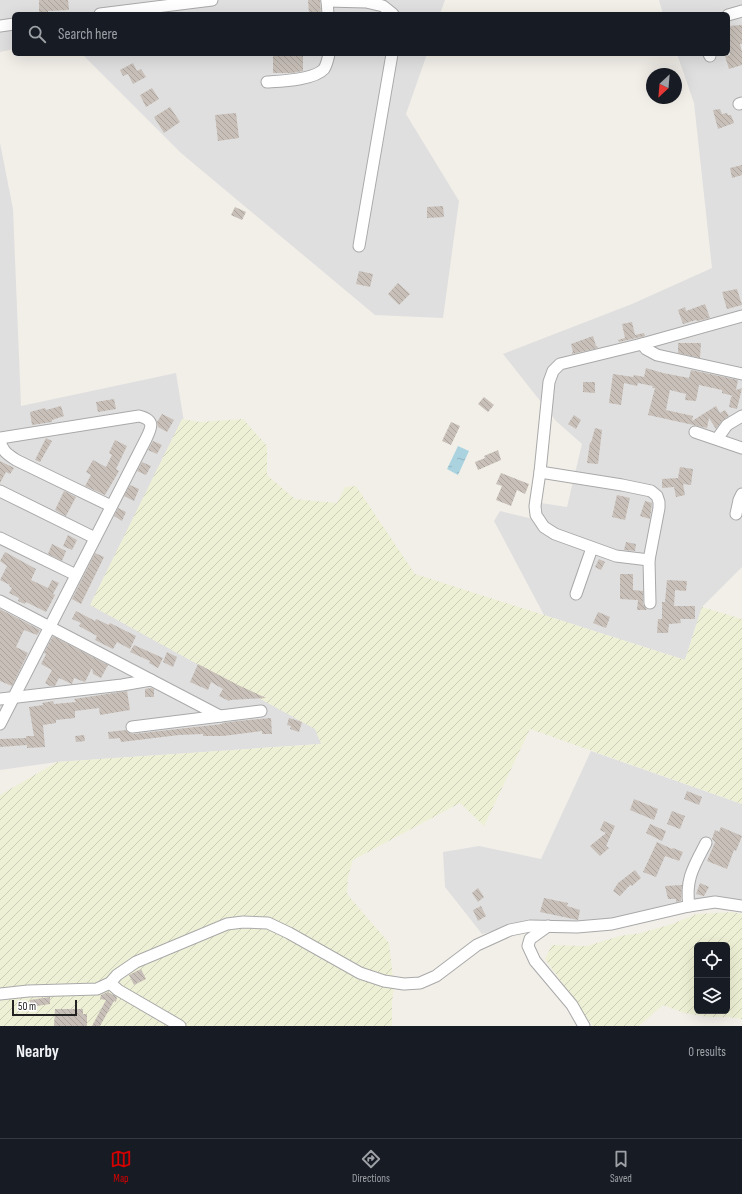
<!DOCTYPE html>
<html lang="en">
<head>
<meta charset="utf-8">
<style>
  body { margin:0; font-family:"Sofia Sans Condensed",sans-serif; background:#242831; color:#f1f3f6 }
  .controls { position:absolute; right:12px; bottom:12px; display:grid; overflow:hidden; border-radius:6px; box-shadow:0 4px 16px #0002 }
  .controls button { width:36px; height:36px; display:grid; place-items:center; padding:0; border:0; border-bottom:1px solid #363941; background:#171b24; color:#f1f3f6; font:20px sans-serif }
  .compass { position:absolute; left:646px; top:68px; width:36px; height:36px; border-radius:50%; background:#171b24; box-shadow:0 4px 16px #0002; rotate:206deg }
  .scale { position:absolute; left:12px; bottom:10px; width:65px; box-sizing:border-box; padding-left:4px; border:2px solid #222; border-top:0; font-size:11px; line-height:14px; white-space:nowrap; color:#222; -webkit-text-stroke:3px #fff; paint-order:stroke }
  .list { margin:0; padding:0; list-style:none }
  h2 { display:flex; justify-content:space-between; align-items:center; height:52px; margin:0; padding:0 16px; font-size:17px }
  h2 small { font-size:13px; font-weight:400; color:#9ea1a6 }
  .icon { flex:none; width:22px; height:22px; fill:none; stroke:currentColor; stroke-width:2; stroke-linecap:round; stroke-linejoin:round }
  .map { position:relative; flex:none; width:742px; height:1026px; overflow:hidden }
  .search { position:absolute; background:#171b24; box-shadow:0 4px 16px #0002; left:12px; right:12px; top:12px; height:44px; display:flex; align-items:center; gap:10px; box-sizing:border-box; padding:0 14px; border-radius:6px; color:#9ea1a6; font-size:15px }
  .sheet { height:112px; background:#171b24 }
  nav { display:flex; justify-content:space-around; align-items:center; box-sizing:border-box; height:56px; border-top:1px solid #363941; background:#171b24; font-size:11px; color:#9ea1a6 }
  nav a { display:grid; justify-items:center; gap:2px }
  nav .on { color:#d40000 }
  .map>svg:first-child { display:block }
  .residential { fill:#e0dfdf }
  .farmland { fill:url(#farmland-furrows); fill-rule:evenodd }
  .water { fill:url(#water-ripples) }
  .building { fill:url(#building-back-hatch) }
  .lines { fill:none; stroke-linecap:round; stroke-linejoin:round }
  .minor-casing { stroke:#a9a9a9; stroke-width:13 }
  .minor { stroke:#fff; stroke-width:11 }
</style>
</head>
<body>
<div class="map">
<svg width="742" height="1026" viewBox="0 0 742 1026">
  <defs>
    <pattern id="farmland-furrows" width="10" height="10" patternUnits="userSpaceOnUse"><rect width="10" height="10" fill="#eef0d5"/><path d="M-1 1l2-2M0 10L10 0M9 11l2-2" fill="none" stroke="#ccceb7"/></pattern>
    <pattern id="water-ripples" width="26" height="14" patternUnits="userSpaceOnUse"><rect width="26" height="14" fill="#aad3df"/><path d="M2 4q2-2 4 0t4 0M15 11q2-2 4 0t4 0" fill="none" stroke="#92b5bf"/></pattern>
    <pattern id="building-back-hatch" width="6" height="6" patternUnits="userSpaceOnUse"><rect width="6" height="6" fill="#c7bfb8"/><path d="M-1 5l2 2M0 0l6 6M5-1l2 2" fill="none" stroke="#aba49e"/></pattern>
  </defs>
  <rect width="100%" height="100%" fill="#f2efe9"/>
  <g class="residential">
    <path d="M0,0H445L440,14H14V49L0,52Z"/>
    <path d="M659,0H742V567L702,607L685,660L544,615L494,521L500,511L533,519L541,503L567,507L582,444L556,421L503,354L632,304L712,268L694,103L677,54H728V14H663Z"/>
    <path d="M82,54H427L406,114L459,201L443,318L375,315L181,153Z"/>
    <path d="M0,143L13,209L21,406L176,373L184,422L330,732L321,744L57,762L0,770Z"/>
    <path d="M591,751L742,804V905L717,903L580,929L526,922L482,934L445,887L443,852L479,846L541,859Z"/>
  </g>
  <g class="farmland">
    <path d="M182,419L200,422L243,419L267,446V475L295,499L337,503L345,487L356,486L415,574L685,660L702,607L742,619V804L530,729L484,826L460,803L353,860L348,877L347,894L389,943L394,986L392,1003V1026H0V795L57,762L321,744L315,729L90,605Z"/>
    <path d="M732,912L742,914V1019L729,1017H708L684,1013L663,1005L639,1026H593L545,959L552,945L587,946L620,936L641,933L672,924L697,914ZM697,945H727V1011H697Z"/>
  </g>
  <path class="water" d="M458,446L469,451L458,475L447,469Z"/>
  <g class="building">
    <path d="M39,0H68L69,10L48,11V13H39Z"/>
    <path d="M308,0H320L321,14H309Z"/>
    <path d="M742,25V44H740L742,52V65L729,69L725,56L730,55L728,26Z"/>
    <path d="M273,54H303V71L292,73H273Z"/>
    <path d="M133,63L137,71L141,69L146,77L133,84L128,74L123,76L120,70Z"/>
    <path d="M152,88L159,99L146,107L140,95Z"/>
    <path d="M170,107L180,122L164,133L154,117Z"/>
    <path d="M720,109L722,114L727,113L728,115H731L734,123L718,129L713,110Z"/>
    <path d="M236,113L239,138L218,141L215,115Z"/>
    <path d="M742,165V175L732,178L730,168Z"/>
    <path d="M443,206L444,217L427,218V207Z"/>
    <path d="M235,207L246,212L242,220L231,215Z"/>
    <path d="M359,271L373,274L370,287L356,284Z"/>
    <path d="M398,283L410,294L399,305L388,294Z"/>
    <path d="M737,289L742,305L727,309L722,292Z"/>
    <path d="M705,304L710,318L697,321L696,320L683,324L678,310L685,307L686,311Z"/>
    <path d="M632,322L635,335L644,333L645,336L619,342L618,340L625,338L622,324Z"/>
    <path d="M593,336L596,346H597L598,348L572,354V352H573L571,344Z"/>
    <path d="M678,343H701L700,358L678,353Z"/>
    <path d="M646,368L663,373L689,378L691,370L738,380L736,390L742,388L737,409L729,407L731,397L733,396L722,393V390L699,385L696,401L685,400L686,394L670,390L666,410L693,416L692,421L716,406L720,413L725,410L729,416L722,421L716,429L709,418L707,428L648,415L655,388H652L653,386L638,383L637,386L624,383L621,405L609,403L613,374L633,377L634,375L644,377Z"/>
    <path d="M583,382H595V393L583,392Z"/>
    <path d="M484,397L494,405L488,412L478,404Z"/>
    <path d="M114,399L116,409L98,412L96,402Z"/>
    <path d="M61,406L64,416L52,420V422L32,425L30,412L45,408L46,410Z"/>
    <path d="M162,414L174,420L167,432L158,427L157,422Z"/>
    <path d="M574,415L581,420L576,429L568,424Z"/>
    <path d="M451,422L460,426L451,445L442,441Z"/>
    <path d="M595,428L602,430L598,464L587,463L590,442L591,443Z"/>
    <path d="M46,438L52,441L40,462L35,460Z"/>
    <path d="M115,440L127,446L116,469L119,471L105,495L85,486L91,475L86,472L93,460L106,467L112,455L109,453Z"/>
    <path d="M153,441L162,445L157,454L148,450Z"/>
    <path d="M498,450L501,460L478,470L475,462L485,458L484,456Z"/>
    <path d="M0,461L14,468L10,474L6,472L0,483Z"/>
    <path d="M142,462L151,466L146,475L137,471Z"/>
    <path d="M680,467L693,469L691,485L683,484L685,495L676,497L674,487L662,488V479L678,478Z"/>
    <path d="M501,473L529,484L525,494L517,490L511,506L496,500L502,486L496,484Z"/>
    <path d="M130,485L139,489L134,501L124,496Z"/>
    <path d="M64,491L76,497L66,516L55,510Z"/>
    <path d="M617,495L630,498L625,520L612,517Z"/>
    <path d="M645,501L652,503L650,519L640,516Z"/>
    <path d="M118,508L126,512L122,521L114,516Z"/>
    <path d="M68,535L77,540L72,550L63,546Z"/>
    <path d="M626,542L636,544L635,551L624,550Z"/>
    <path d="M52,544L66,551L62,561L48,554Z"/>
    <path d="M5,552L36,569L31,580L48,588L52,580L59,583L53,594L55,595L46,612L26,602L25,604L18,601L19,598L9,593L12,588L9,586L10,585L0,580L7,566L0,561Z"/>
    <path d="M95,553L104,557L81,604L72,599Z"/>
    <path d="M599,559L605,562L601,570L595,567Z"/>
    <path d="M620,574H633V590L643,591V604L647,610H637L638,600L620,599Z"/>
    <path d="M667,580L687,581L686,591L675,590L674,606H695V619H680L681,623L669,624L668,633H657L658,619H662V602H665Z"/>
    <path d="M0,609L40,630L37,635L24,630L16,647L28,653L12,686L0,681Z"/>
    <path d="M76,611L95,621L96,619L109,625L110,623L136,636L130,649L117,642L113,649L95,640L97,636L79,626L81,623L72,619Z"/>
    <path d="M598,612L610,617L606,628L593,623Z"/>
    <path d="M53,636L108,665L101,678L93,674L92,668L85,682L74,678L72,684L59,678L55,686H50L45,683L52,670L41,664L46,654L44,653Z"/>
    <path d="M134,645L163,658L158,668L149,663L150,661L130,652Z"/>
    <path d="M167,652L177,657L173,667L163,662Z"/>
    <path d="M198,664L238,685L266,698L230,700L229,701L219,696L223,689L211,682L208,690L190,682Z"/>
    <path d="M151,688L154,689V697H145V689Z"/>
    <path d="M127,691L130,710L100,715L99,708L75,711V718L56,720V723L43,725L45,747L27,748V745L0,747V739L26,738V736H34L29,707L43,705L42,703L53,701L54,704L76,702L74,699Z"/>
    <path d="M271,718L272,734H262V731L223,736H203V734L179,735L121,742L120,738L109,739L108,732L126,730L129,733L133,734L222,724V723L238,721Z"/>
    <path d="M289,718L302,722L299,732L290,729L291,726L287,725Z"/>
    <path d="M84,735L85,741L76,742L75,736Z"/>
    <path d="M687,791L702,797L699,805L684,799Z"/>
    <path d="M634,799L658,809L654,820L630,810Z"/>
    <path d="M672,811L685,816L680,829L667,824Z"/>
    <path d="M604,821L615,826L606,846L609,848L600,856L590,846L606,833L600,830Z"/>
    <path d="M650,824L666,831L662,841L646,833Z"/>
    <path d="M721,827L742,836L736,851L734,850L727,869L707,861L715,842L712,839L715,830L719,832Z"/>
    <path d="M657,842L672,849L673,848L683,852L679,861L665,856L656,877L643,872Z"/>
    <path d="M635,870L641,878L632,886L630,885L620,896L613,891L618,883Z"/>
    <path d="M700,883L709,887L704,896L696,894Z"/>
    <path d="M682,885L681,901L676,902V899H668L665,886Z"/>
    <path d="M478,888L484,897L478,902L472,893Z"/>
    <path d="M544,898L568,903L567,906L580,910L578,920L540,912Z"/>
    <path d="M481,906L486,916L478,921L473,910Z"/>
    <path d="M141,969L146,979L134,985L129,975Z"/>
    <path d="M108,992L117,997L116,1002L114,1001L100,1026H92L106,1000L100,999L101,995Z"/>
    <path d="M50,997V1004L30,1007V1000Z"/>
    <path d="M55,1009H83V1014H87V1026H54Z"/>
  </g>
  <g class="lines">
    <defs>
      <g id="minor">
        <path d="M327,0L328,14"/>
        <path d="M327,1L366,2L383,6L393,14"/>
        <path d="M100,14L212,0"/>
        <path d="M728,15L742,11"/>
        <path d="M0,26L14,24"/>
        <path d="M709,54L710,56"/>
        <path d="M267,82C282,81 314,80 324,69C327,64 328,59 329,54"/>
        <path d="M739,104L742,103"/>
        <path d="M359,246L392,54"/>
        <path d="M642,344L646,349L657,355L742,374"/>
        <path d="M695,432L742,448"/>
        <path d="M0,438L139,416C155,420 152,427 146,439L0,724"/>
        <path d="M717,439L727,425L742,416"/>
        <path d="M0,440C2,451 7,454 16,460L111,506"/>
        <path d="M540,472L622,485L651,491L657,496L659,502V508L649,560L650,603"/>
        <path d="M0,491L95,538"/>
        <path d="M736,514L739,500L742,494"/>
        <path d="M0,538L76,575"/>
        <path d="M649,560L616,556L555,534L544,527L536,515L535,506L540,472L549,382L553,371L560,364L642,344L742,316"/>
        <path d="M576,594L592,548"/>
        <path d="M0,601L220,716"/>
        <path d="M0,699L122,685L151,680"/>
        <path d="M132,727L261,711"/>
        <path d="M689,906C685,879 694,866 706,843"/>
        <path d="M548,926L530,939L528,946L535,961L572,1005L584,1026"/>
        <path d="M110,983L118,990L180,1026"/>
        <path d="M0,994L28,991L97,989L110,983L117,975L136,962L227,924L243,922L268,923L289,933L360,973L384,981L404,984L420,983L436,976L477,945L510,930L530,926L577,927L612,924L689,906L715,902L742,906"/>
      </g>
    </defs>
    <use href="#minor" class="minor-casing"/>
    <use href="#minor" class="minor"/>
  </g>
</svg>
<div class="controls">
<button><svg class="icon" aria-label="locate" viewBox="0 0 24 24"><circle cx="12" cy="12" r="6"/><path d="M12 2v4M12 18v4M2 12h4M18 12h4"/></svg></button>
<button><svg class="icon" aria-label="layers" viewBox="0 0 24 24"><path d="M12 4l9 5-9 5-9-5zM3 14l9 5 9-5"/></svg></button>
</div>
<svg class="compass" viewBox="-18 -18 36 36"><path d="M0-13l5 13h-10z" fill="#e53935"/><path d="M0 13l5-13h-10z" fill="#9ea1a6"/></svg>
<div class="scale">50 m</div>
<div class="search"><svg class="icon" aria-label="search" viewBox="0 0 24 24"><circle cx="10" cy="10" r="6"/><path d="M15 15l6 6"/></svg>Search here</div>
</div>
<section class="sheet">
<h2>Nearby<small>0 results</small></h2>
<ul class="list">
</ul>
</section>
<nav>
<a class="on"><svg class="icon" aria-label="map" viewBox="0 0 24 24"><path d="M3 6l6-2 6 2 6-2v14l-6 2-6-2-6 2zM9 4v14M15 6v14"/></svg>Map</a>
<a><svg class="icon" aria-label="directions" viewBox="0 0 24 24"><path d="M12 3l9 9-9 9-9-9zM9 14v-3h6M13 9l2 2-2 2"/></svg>Directions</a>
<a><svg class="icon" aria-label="saved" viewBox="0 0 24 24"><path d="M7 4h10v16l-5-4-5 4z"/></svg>Saved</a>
</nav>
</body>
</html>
